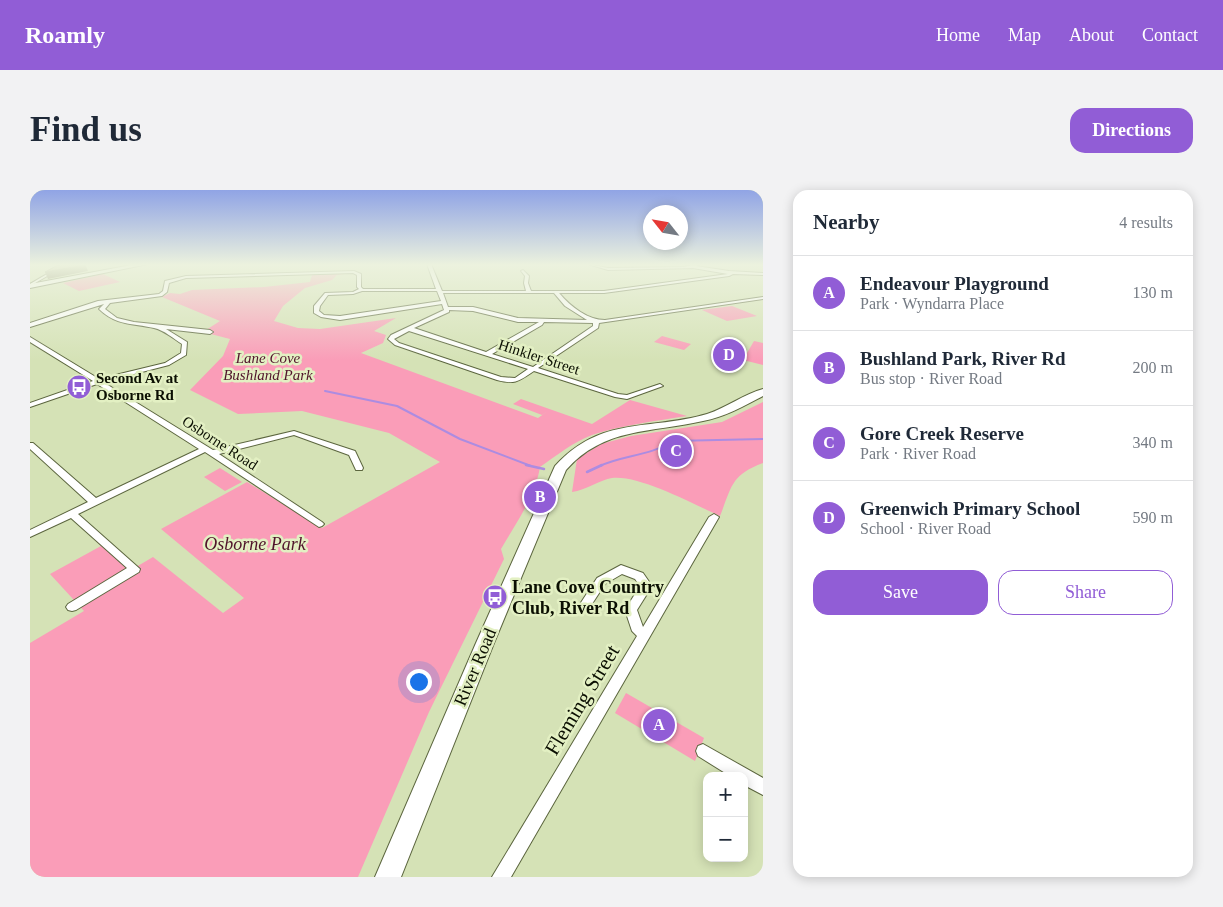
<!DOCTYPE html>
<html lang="en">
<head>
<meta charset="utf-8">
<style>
  body { margin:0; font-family:Georgia,serif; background:#f2f2f3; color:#1f2937 }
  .controls { position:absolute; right:15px; bottom:15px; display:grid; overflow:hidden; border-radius:10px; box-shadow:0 2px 12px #0003 }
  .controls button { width:45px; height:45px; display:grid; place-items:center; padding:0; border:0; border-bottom:1px solid #e0e1e3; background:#fff; color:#1f2937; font:25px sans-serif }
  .compass { position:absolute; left:613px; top:15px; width:45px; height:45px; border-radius:50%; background:#fff; box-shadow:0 2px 12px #0003; rotate:301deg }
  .you { position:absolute; left:388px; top:491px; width:18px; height:18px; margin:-12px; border:4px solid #fff; border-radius:50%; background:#1a73e8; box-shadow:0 0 0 8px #1a73e833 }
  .badge { display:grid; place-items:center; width:32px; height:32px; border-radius:50%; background:#915dd6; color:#fff; font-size:16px; font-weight:700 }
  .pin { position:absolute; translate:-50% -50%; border:2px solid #fff; box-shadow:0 1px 5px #0006 }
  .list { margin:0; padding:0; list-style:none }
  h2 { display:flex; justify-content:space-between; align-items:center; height:65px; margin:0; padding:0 20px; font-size:21px }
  h2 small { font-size:16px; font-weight:400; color:#747a83 }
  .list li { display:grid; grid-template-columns:32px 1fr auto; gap:15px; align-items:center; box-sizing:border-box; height:75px; padding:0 20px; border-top:1px solid #e0e1e3 }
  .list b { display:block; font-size:19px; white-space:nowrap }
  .list p { margin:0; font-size:16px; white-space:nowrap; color:#747a83 }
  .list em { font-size:16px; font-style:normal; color:#747a83 }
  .actions { display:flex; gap:10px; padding:15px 20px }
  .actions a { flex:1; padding:11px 0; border:1px solid #915dd6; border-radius:15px; text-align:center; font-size:18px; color:#915dd6 }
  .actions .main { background:#915dd6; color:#fff }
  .map { position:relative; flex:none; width:733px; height:687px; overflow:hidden; border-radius:15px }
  header { display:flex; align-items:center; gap:30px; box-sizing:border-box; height:70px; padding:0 25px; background:#915dd6; color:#fff }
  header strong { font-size:24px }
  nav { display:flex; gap:28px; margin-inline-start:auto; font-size:18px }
  .intro { display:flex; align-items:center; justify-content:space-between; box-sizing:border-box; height:120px; padding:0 30px }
  h1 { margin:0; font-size:35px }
  .button { padding:12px 22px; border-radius:15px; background:#915dd6; color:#fff; font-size:18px; font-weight:700 }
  main { display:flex; gap:30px; padding:0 30px }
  aside { flex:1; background:#fff; border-radius:15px; box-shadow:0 2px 12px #0003 }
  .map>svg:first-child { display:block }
  .green { fill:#fa9db8 }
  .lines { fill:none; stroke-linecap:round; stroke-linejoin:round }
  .stream-far1 { stroke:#ac8ce1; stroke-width:2 }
  .stream { stroke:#ac8ce1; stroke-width:2.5 }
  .street-casing { stroke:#5c663f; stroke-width:2 }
  .secondary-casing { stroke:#5c663f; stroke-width:2 }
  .primary-casing { stroke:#5c663f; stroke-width:2 }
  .street { fill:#fff; fill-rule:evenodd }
  .secondary { fill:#fff; fill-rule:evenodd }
  .primary { fill:#fff; fill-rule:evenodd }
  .shaded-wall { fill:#7a7657 }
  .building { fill:#aea87c; stroke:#7a7657 }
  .labels { text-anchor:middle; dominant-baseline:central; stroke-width:5; stroke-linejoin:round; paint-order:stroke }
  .far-street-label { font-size:15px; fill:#0b0f02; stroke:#e3f0c3 }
  .far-park-label { font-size:15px; font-style:italic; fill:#50132b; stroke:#e3f0c3 }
  .far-poi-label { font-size:15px; font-weight:bold; fill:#0b0f02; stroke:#e3f0c3; text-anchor:start }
  .park-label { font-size:18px; font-style:italic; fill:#50132b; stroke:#e3f0c3 }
  .poi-label { font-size:18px; font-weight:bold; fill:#0b0f02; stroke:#e3f0c3; text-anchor:start }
  .street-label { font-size:18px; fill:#0b0f02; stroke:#e3f0c3 }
  .near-street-label { font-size:21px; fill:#0b0f02; stroke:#e3f0c3 }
</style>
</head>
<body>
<header>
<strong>Roamly</strong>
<nav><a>Home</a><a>Map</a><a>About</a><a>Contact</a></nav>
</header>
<div class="intro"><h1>Find us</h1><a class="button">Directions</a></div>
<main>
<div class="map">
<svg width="733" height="687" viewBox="0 0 733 687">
  <rect width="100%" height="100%" fill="#d5e2b6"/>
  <g class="green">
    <path d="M322,83L307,85L302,90L275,98L253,116L244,131L268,138L290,139L366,128L344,141L356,145L353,153L331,163L508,228L518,221L512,225L483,214L491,209L562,234L600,210L657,226C626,231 592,235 562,245C543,252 526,266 510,277C505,307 486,333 471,359L474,369L399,522L328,687H0V453L54,421L20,384L71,356L43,329L106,377L123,367L193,423L214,408L131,339L217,292L292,338L410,272L359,243L272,221L208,224L160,200L193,166L200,149L173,142L190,131L132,107L140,103L150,104L162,100L234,97L280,92L282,85Z"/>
    <path d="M73,84L90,92L49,101L33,93Z"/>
    <path d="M702,116L727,126L697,131L672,120Z"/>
    <path d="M632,146L661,154L654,160L624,152Z"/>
    <path d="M724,151L733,153V175L713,170Z"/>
    <path d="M733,212V273C701,285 702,296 690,326C663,314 610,285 582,288C570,290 556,300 542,302L547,269L571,254L601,246L692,232Z"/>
    <path d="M190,278L212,292L195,301L174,287Z"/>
    <path d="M596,503L674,548L665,571L585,523Z"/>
  </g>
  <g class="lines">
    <g class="stream-far1">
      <path d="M295,201L367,216L430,249L501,276"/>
      <path d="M570,276C593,265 621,266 642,251L733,249"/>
    </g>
    <g class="stream">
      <path d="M496,275L514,279"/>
      <path d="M557,282L572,275"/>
    </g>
    <defs>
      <g id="street">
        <path d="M34,74H38L0,96V94Z"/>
        <path d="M397,74H401L412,101H496L494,93L495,86L491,81L493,80L499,86L498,93L501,101H574L698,84L663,78L578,80L558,74L578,78L653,77L668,74L666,76L699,81L733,83V85L703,84L699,86L574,103H529C541,117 558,130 575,130L733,107V109L569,133L568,138L508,178L588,204L597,205L630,194L633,196L597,209L585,207L504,181C489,191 485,195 467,190L365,155L358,149L361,145L414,120L412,114L310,130L291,127L284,123V116L295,103L323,102L329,99L327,97V85L323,83L156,88L139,93L137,102L132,106L80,113L75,119L87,128L104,132L180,140L183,142L180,144L136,139L157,152L156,165L139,175L73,192L183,260L264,241L325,261L333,278L332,280H326L319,265L264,245L189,264L292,332L294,334L292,336L289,337L175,262L48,324L110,379L109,382L46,420L42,421L38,420L36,417L38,414L97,378L41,328L0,347V340L58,312L0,259V253H3L66,308L169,259L67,194L0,217V213L63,191L0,152V147L69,189L135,173L151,163L152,154C144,149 134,140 124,138C102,133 87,136 69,119L74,114L0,137V133L68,111L129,104L133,101L135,91L156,86L324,81L331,84V97L333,99H406ZM332,101H407L411,111L310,126L294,125L289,121L290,116L298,105L323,104ZM413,103H524L535,116L557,130L488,128L443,117H418ZM419,120L443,121L488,132H509L456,162L384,138L419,122ZM514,132L563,133V136L503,177L462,164L512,135ZM379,141L498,179L485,188L471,187L369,153L364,149Z"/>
        <path d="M684,324L689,327L481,687H462L607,446L602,441L595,420L610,396L605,389L592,384L575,394L560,417L556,418L552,417L550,414L552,411L567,388L591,375L613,383L622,396L607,420L613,437L679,327Z"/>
        <path d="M673,554L733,588V605L714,595V586H700L668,566L666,561L668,556Z"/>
      </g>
      <path id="secondary" d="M733,199V206C714,216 695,227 673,231C621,243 574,237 536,280L464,453L371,687H345L446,453L525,276C572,225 619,241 677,224C696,218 714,204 733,199Z"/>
      <path id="primary" d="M107,74H118L0,98V94Z"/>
    </defs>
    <use href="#street" class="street-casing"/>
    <use href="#secondary" class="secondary-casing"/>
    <use href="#primary" class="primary-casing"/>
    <use href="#street" class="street"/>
    <use href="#secondary" class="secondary"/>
    <use href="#primary" class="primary"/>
  </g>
  <path class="shaded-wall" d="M55,74L58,81L18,89L15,82Z"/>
  <path class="building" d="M30,74H55V75L15,82Z"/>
  <linearGradient id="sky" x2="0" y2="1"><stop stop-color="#90a4e5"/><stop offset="0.44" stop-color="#ecf2de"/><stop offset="1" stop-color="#ecf2de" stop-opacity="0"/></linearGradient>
  <rect width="733" height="170" fill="url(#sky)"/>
  <defs>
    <symbol id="bus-disc" viewBox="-11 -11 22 22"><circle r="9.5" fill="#915dd6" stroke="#e3f0c3"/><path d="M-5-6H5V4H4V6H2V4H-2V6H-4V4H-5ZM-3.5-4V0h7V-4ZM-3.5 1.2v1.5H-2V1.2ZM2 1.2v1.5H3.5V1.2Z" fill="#fff"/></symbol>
  </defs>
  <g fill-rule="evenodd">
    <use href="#bus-disc" x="35" y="183" width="28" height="28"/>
    <use href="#bus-disc" x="451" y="393" width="28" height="28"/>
  </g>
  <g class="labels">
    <g class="far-street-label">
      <text transform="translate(509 167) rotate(18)">Hinkler Street</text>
      <text transform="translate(190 253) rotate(33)">Osborne Road</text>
    </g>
    <g class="far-park-label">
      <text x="238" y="168">Lane Cove<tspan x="238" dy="17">Bushland Park</tspan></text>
    </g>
    <g class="far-poi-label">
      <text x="66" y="188">Second Av at<tspan x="66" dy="17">Osborne Rd</tspan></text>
    </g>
    <g class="park-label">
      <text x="225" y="354">Osborne Park</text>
    </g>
    <g class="poi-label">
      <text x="482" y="397">Lane Cove Country<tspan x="482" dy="21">Club, River Rd</tspan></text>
    </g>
    <g class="street-label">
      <text transform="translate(445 477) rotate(-67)">River Road</text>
    </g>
    <g class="near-street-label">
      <text transform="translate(552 510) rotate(-59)">Fleming Street</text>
    </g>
  </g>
</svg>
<div class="controls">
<button>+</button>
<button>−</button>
</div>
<svg class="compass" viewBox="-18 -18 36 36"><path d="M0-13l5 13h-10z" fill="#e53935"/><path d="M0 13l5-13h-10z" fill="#747a83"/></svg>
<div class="you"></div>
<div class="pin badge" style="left:629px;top:535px">A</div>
<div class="pin badge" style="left:510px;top:307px">B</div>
<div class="pin badge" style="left:646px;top:261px">C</div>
<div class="pin badge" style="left:699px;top:165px">D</div>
</div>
<aside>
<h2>Nearby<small>4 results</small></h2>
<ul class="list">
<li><span class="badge">A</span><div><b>Endeavour Playground</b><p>Park · Wyndarra Place</p></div><em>130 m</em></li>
<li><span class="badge">B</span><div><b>Bushland Park, River Rd</b><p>Bus stop · River Road</p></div><em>200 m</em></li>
<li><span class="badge">C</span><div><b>Gore Creek Reserve</b><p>Park · River Road</p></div><em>340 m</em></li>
<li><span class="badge">D</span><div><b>Greenwich Primary School</b><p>School · River Road</p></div><em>590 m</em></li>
</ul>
<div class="actions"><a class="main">Save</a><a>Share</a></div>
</aside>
</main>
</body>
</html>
